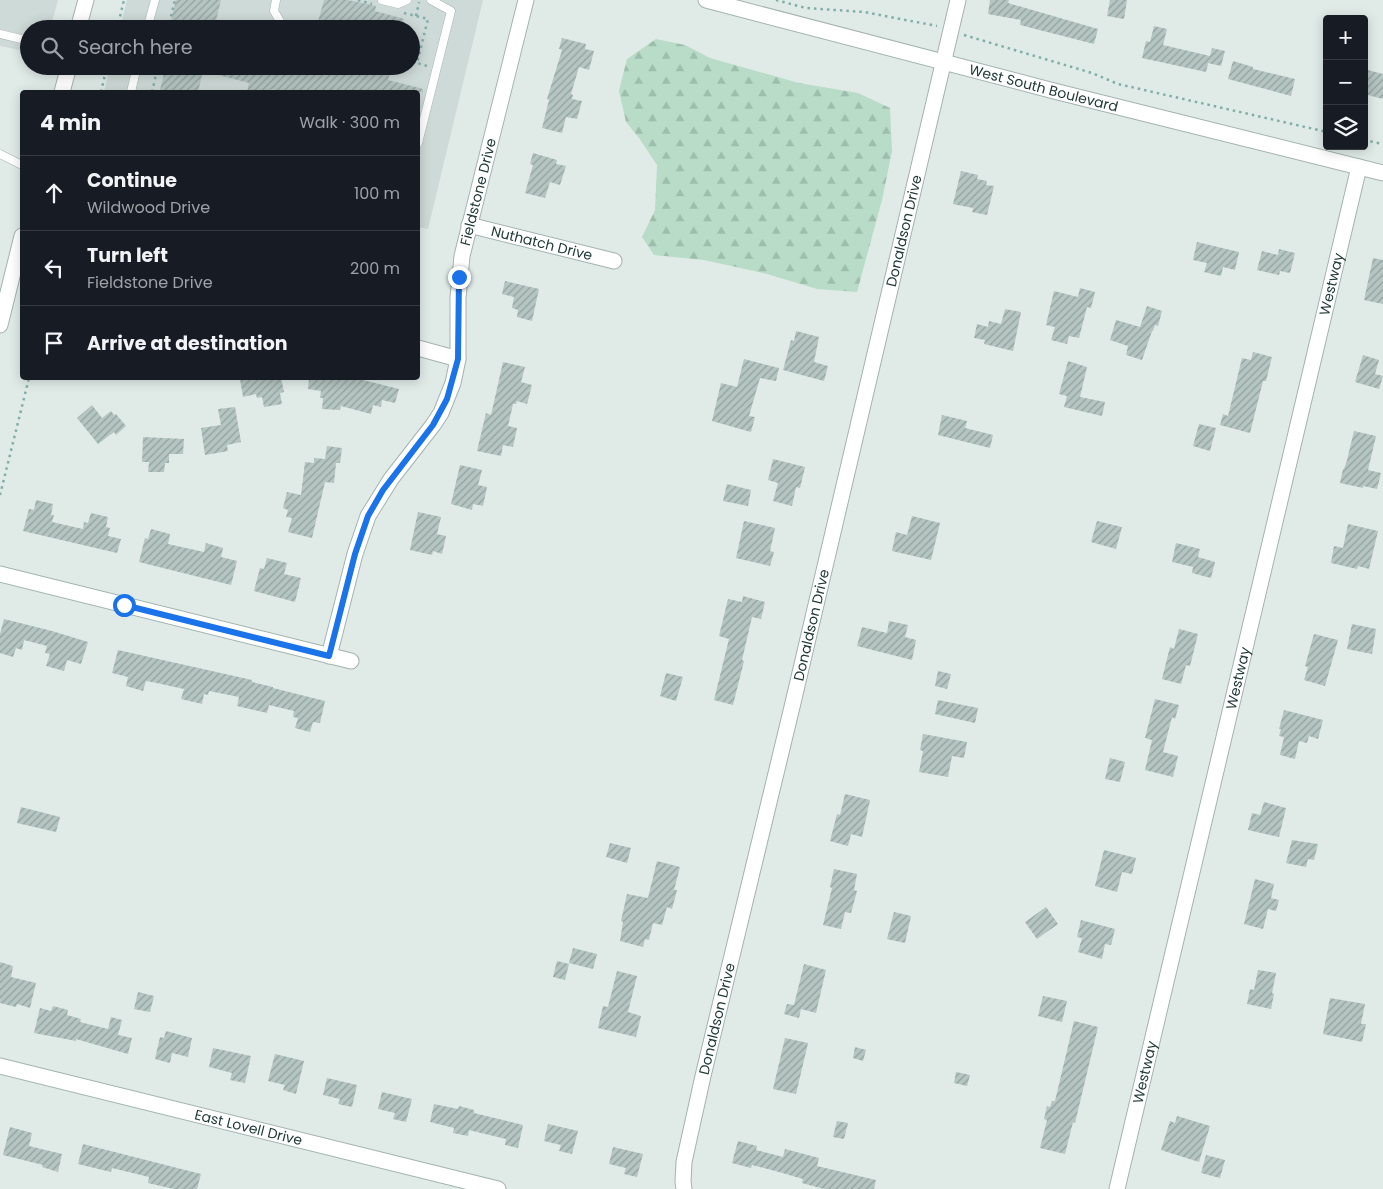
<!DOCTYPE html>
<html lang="en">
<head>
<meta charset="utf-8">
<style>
  body { margin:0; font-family:Poppins,sans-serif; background:#20242c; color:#f1f3f6 }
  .controls { position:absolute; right:15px; top:15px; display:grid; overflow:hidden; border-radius:5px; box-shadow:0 2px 12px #0003 }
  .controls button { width:45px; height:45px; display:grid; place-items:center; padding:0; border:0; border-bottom:1px solid #363941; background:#171b24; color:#f1f3f6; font:25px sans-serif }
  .stop { position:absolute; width:15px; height:15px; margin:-11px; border:4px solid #1a73e8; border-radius:50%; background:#fff }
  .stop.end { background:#1a73e8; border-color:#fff; box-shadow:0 1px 5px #0008 }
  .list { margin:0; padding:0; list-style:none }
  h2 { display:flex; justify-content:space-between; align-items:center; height:65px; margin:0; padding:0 20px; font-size:21px }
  h2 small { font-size:16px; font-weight:400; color:#9ea1a6 }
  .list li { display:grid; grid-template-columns:32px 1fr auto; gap:15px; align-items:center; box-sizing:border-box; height:75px; padding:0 20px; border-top:1px solid #363941 }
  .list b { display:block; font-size:19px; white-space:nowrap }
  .list p { margin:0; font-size:16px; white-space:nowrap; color:#9ea1a6 }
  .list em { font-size:16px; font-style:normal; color:#9ea1a6 }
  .icon { flex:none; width:28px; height:28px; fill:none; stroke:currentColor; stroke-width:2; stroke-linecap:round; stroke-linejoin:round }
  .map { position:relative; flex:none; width:1383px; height:1189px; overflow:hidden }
  .search { position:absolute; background:#171b24; box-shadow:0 2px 12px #0003; left:20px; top:20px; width:400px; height:55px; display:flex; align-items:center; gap:12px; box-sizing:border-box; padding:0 18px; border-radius:28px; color:#9ea1a6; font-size:19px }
  .panel { position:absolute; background:#171b24; box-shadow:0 2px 12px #0003; left:20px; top:90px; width:400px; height:290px; border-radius:5px }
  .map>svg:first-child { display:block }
  .built { fill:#cedad7 }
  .forest { fill:url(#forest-firs) }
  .building { fill:url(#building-hatch) }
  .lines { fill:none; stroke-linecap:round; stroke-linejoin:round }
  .service-casing { stroke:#a3b3b0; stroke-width:9 }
  .minor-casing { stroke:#a3b3b0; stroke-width:17 }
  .tertiary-casing { stroke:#a3b3b0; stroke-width:17 }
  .path { stroke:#80aea7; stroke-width:2.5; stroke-dasharray:2.5 4; stroke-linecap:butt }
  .service { stroke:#fff; stroke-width:8 }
  .minor { stroke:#fff; stroke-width:15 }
  .tertiary { stroke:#fff; stroke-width:15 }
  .route { stroke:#1a73e8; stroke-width:6 }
  .labels { text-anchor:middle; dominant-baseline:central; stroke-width:4.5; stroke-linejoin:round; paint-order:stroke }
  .street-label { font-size:14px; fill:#213b38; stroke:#f0f7f5 }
</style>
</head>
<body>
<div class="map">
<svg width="1383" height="1189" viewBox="0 0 1383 1189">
  <defs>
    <pattern id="forest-firs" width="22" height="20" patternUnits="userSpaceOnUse" patternTransform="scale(1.25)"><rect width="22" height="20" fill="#b8dcc8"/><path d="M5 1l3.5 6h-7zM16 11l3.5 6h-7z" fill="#9ebead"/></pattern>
    <pattern id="building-hatch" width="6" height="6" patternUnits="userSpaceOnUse" patternTransform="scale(1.25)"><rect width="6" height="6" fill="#b5c5c1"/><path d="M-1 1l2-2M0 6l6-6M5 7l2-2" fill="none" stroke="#93a19e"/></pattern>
  </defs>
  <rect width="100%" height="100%" fill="#e0ebe8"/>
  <g class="built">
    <path d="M0,0H58L50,29H29V52L0,46Z"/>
    <path d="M127,0H483L428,229L418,227V92H104L110,66H411V29H120Z"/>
  </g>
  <path class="forest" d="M656,39L685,45L710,58L799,83L858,93L890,108L892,151L882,200L857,292L817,289L767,274L704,260L654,255L642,237L655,210L657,165L639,138L626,122L619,91L627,59Z"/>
  <g class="building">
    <path d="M176,0H221L214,29H169Z"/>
    <path d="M324,0H348L376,6L375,11L404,19L401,29H316Z"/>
    <path d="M990,0H1009L1008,3L1098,29L1094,44L1020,25L1021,20L988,14Z"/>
    <path d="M1110,0H1127L1124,19L1107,16Z"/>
    <path d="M1154,26L1167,29L1163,45L1210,56L1206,72L1142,58L1146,41L1150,42Z"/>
    <path d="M562,38L586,44L585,49L594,51L589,70L579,67L571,94L573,95L572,99L582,101L577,119L566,117L562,133L542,128L549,100L547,99L562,50L559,49Z"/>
    <path d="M1212,48L1225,51L1221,66L1208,63Z"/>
    <path d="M1233,61L1253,67V69L1295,79L1291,96L1228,79Z"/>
    <path d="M166,66H392L388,80L423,89V92H283L271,89L270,92H247L249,83L203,71L198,92H172L160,90Z"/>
    <path d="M1364,69L1383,74V99L1364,94Z"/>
    <path d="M533,153L557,160L556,164L566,166L560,185L550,182L545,198L525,193L533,165L530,164Z"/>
    <path d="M961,171L978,175L977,179L987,181L986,185L994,186L987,215L972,212L973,208L953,204Z"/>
    <path d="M1197,242L1239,252L1235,270L1223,267L1221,276L1204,272L1207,263L1193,260Z"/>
    <path d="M1279,249L1295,253L1290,273L1280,271L1279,275L1257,270L1262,251L1278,255Z"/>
    <path d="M1373,258L1383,260V304L1364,300Z"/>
    <path d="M505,281L539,289L532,321L517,317L518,310L512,308L514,297L502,294Z"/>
    <path d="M1080,288L1095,292L1091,308L1087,307L1079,338L1069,336L1067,344L1051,340L1055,327L1046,325L1054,291L1078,297Z"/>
    <path d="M1147,306L1162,311L1158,326L1155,325L1153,331H1152L1142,360L1126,355L1128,346L1110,340L1116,320L1140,327Z"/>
    <path d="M1005,309L1021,312L1013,351L984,344L985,340L974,338L977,324L988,327L989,321L1001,324Z"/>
    <path d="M796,331L819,337L814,362L828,366L824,381L783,370L791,340L794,341Z"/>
    <path d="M1253,352L1272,357L1266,381H1263L1250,433L1220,425L1223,414L1228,416L1242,358L1251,360Z"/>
    <path d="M1363,355L1379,360L1375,374L1383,376L1379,389L1355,382Z"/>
    <path d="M744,359L779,368L776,381L760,378L749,416L755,417L751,432L712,421L721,383L737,387Z"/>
    <path d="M1068,361L1087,367L1080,397L1105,402L1102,416L1064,407L1067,396L1059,394Z"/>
    <path d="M503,362L525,367L521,382L532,385L527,404L517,401L516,404H513L508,426L517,428L513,447L503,445L501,456L477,451L486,413L491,415Z"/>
    <path d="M246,378H281L284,392L280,393L282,404L264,407L262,397L257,398L256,394L243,397L240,379Z"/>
    <path d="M309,378H355L399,389L395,403L382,400L381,407L373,405L371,414L341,406L340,410L322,409L323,398H320L321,391L308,389Z"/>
    <path d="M92,405L102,418L111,411L114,415L116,414L126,426L116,435L114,432L98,444L77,418Z"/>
    <path d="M235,407L241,442L227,445L228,451L205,455L201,428L221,425L218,409Z"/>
    <path d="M942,415L967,421L965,428L993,435L990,448L938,435Z"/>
    <path d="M1199,424L1216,428L1210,451L1193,446Z"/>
    <path d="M1354,431L1376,436L1368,470L1381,473L1377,489L1363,486V488L1340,483L1343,469H1344L1347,460Z"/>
    <path d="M143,437L184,439L183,454H169V463H165L164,472H148L149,462H142Z"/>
    <path d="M327,446L342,448L340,463H336L334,483L325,482L312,538L288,532L292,518L286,517L288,510L283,508L287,492L301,495L305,462L314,463V458L325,459Z"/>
    <path d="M773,459L805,467L800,488L796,487L792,506L773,501L778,483L768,480Z"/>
    <path d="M460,465L482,470L478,485L487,487L483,506L473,504L472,510L451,504Z"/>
    <path d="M727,484L751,490L748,506L723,501Z"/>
    <path d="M36,500L53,504L51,515H54L52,522L83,529L84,522L88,523L91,513L108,517L106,527L110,528L108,536L121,539L117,553L23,531L29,509L34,510Z"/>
    <path d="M418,512L441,517L437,534L446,536L442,554L433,551L432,555L410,550Z"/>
    <path d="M912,516L940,523L931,560L892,551L896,532L907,535Z"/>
    <path d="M744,521L775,528L770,551L774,552L770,566L736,558Z"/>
    <path d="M1097,521L1122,527L1116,549L1091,542Z"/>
    <path d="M1348,524L1378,531L1369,569L1358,566L1357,569L1331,563L1334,546L1343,548Z"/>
    <path d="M151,529L170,534L168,544L204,552L206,543L223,548L221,557L237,561L231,585L139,562L145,538L148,539Z"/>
    <path d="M1176,543L1200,549L1198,557L1215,562L1211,578L1192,573L1193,567L1172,562Z"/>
    <path d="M267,558L287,563L284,574L301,578L295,602L254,591L260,568L264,569Z"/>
    <path d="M743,596L765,602L761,619L752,617L742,660L744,661L733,705L714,700L729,639L719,636L728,599L742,602Z"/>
    <path d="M4,619L52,631L88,642L81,664L67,660L64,671L46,666L50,654L45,653L47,646L24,640L22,650L16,648L13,657L0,653V634Z"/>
    <path d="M889,621L908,625L905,637L916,640L912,660L857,646L862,627L887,633Z"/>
    <path d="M1352,624L1376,629L1372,654L1347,649Z"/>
    <path d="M1179,629L1198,634L1190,666L1186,665L1181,684L1162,679L1170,647L1174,649Z"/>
    <path d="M1314,634L1338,640L1325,686L1304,680L1308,667L1305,666Z"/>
    <path d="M118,650L252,680V682L273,687V688L325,701L320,723L313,722L310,732L295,728L298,718L293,717L294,711L269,705L267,713L237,706L239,697L209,691L208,695L204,694L202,704L181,699L184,689L152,682L146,681L143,691L126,686L128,677L112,673Z"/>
    <path d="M938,671L951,674L947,689L935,686Z"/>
    <path d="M666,673L683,677L676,701L660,696Z"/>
    <path d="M1155,699L1179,705L1175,719L1172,717L1163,752L1178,756L1173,777L1145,770L1152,740L1145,738Z"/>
    <path d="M938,700L978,708L975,723L935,714Z"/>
    <path d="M1284,710L1323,720L1318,739L1309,736L1307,743L1299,741L1295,759L1280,755L1284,737L1279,736L1281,729H1279Z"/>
    <path d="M923,734L967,742L964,758L952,756L948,777L919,772L923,751L920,750Z"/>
    <path d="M1110,758L1125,762L1120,782L1105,779Z"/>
    <path d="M845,794L870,800L862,837L851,834L848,846L830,841L837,814L840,815Z"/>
    <path d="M1264,802L1286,808L1279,837L1248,830L1252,813L1260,815Z"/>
    <path d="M21,807L60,817L56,832L17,823Z"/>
    <path d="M1292,840L1318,844L1314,860L1308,859L1306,867L1286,863Z"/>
    <path d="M610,843L631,848L627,863L606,857Z"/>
    <path d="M1104,850L1136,858L1132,874L1122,872L1117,892L1095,886Z"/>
    <path d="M657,861L680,867L674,890H677L672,909L667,907L662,925L653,923L649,940L645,939L643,947L620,941L623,922L621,921L627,894L648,898Z"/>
    <path d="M834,869L857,874L854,890L857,891L851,913L845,912L841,929L823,925L832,888L830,887Z"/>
    <path d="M1255,879L1274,884L1271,898L1279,900L1276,911L1268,909L1263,929L1244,924Z"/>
    <path d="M1046,907L1058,924L1037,939L1025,922Z"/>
    <path d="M894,912L911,916L905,943L887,939Z"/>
    <path d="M1081,920L1115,929L1111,945L1105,944L1102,959L1078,952L1082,938L1077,937Z"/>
    <path d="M573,948L597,954L593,969L569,963Z"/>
    <path d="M557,961L569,964L565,980L553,977Z"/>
    <path d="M0,962L13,966L11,977L36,983L30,1008L17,1004L16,1007L0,1003Z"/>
    <path d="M804,964L826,970L816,1013L801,1009L799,1018L784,1014L787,1004L794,1005Z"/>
    <path d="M1258,970L1276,973L1272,993L1274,994L1271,1009L1247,1004L1250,989L1254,990Z"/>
    <path d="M617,971L637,976L628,1012L641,1016L636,1037L598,1028L603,1006L608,1007Z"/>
    <path d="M138,992L154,996L150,1012L134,1009Z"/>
    <path d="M1043,996L1067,1001L1062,1022L1038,1016Z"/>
    <path d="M1330,998L1365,1004L1361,1024H1366L1362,1042L1323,1034Z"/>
    <path d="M53,1006L68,1010L67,1015L81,1019L80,1022L108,1029L111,1017L122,1020L118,1035L132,1038L128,1054L76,1039V1041L34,1033L40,1008L51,1011Z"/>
    <path d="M1074,1021L1098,1027L1075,1123L1073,1122L1065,1154L1040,1148L1047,1120L1044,1119L1047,1106L1050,1107L1052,1101H1055Z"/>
    <path d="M166,1031L192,1038L188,1057L172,1053L170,1063L155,1059L160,1037L164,1038Z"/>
    <path d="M785,1038L808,1043L796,1094L773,1089Z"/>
    <path d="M855,1047L866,1050L863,1061L853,1058Z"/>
    <path d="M213,1048L251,1056L245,1083L230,1080L232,1073L209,1067Z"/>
    <path d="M275,1054L304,1061L296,1094L283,1090L285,1085L268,1081Z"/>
    <path d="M956,1072L970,1075L967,1086L954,1083Z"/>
    <path d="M327,1078L357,1085L352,1107L338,1104L340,1099L323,1095Z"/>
    <path d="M382,1092L412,1099L406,1122L393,1119L395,1113L378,1109Z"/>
    <path d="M434,1104L458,1109L459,1106L474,1110V1113L523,1125L518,1148L505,1145L506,1139L469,1130L468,1136L453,1133L454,1128L430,1122Z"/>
    <path d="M1177,1116L1210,1126L1199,1162L1161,1150L1170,1121L1175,1123Z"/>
    <path d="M837,1121L848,1123L844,1139L833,1137Z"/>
    <path d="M548,1124L578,1131L572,1154L559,1151L561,1145L544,1141Z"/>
    <path d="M10,1127L32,1133L29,1146L62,1154L58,1172L42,1167L43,1165L3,1155Z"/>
    <path d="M738,1141L757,1146L756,1150L783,1157L785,1149L819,1158L817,1166L876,1180L874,1189H824L802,1183L803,1179L779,1172L752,1165L751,1168L732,1163Z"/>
    <path d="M83,1144L201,1174L197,1189H174L148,1183L149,1177L112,1168L111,1172L78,1164Z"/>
    <path d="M613,1147L643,1154L637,1177L624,1174L626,1168L609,1164Z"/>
    <path d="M1206,1155L1225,1160L1220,1178L1201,1173Z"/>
  </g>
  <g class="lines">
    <defs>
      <g id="service">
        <path d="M276,0L274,11L284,28"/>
        <path d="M382,0L398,4L407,0"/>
        <path d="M147,29L155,0"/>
        <path d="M0,34L29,41"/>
        <path d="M131,92L137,66"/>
        <path d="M418,143L451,11L431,0"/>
        <path d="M0,154L22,165"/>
      </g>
      <g id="minor">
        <path id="s1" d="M469,225L614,261"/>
        <path d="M418,348L458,359"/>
        <path d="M0,574L351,661"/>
        <path id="s2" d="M329,656L355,554L368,516L391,479L433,425L441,413L453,383L458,359V298L462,256L526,0"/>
        <path id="s3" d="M0,1066L498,1189"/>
        <path id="s4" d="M684,1189L683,1182L684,1162L703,1076L792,707L958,0"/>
        <path id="s5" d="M1117,1189L1359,167"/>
      </g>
      <g id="tertiary">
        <path id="s6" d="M706,0L1054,91L1383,173"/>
        <path d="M78,29L86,0"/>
        <path d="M62,92L69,66"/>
        <path d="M0,325L22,236"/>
      </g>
    </defs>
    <use href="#service" class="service-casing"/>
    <use href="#minor" class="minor-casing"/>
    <use href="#tertiary" class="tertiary-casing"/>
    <g class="path">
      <path d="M358,0L372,4"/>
      <path d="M776,0L806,8L864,12L937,26"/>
      <path d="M404,13L428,19L417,63L427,66"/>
      <path d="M416,16L419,2"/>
      <path d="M117,29L124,0"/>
      <path d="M168,29L175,0"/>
      <path d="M964,35L1092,73L1118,84L1327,132"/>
      <path d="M101,92L107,66"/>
      <path d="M152,92L158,66"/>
      <path d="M1364,140L1383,144"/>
      <path d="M0,495L29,378"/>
    </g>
    <use href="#service" class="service"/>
    <use href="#minor" class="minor"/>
    <use href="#tertiary" class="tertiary"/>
  </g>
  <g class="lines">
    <path class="route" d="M124,605L329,656L355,554L368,516L383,490L433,425L447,399L458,359L459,277"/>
  </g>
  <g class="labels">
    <g class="street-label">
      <text stroke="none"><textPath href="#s6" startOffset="349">West South Boulevard</textPath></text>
      <text stroke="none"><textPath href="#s2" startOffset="498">Fieldstone Drive</textPath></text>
      <text stroke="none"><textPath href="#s4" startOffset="984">Donaldson Drive</textPath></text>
      <text stroke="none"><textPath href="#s1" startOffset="75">Nuthatch Drive</textPath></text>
      <text stroke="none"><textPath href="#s5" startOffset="930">Westway</textPath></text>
      <text stroke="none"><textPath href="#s4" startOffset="579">Donaldson Drive</textPath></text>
      <text stroke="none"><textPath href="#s5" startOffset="525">Westway</textPath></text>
      <text stroke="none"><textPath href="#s4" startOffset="174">Donaldson Drive</textPath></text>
      <text stroke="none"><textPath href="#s5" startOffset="120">Westway</textPath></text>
      <text stroke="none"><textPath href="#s3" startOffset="256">East Lovell Drive</textPath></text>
    </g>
  </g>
</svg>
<div class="controls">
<button>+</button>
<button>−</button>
<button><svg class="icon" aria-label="layers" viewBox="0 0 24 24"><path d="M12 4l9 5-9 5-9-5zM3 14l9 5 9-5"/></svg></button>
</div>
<div class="stop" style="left:124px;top:605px"></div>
<div class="stop end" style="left:459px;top:277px"></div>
<div class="search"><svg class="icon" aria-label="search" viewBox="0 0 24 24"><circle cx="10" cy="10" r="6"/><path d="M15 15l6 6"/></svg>Search here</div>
<section class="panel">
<h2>4 min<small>Walk · 300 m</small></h2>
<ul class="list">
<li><svg class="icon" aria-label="ahead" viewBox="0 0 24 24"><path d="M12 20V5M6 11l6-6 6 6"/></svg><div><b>Continue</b><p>Wildwood Drive</p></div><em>100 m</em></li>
<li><svg class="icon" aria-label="left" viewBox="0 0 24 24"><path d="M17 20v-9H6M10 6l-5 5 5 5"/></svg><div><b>Turn left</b><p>Fieldstone Drive</p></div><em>200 m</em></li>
<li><svg class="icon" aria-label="arrive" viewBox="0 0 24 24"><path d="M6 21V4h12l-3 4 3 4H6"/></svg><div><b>Arrive at destination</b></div></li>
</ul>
</section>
</div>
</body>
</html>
